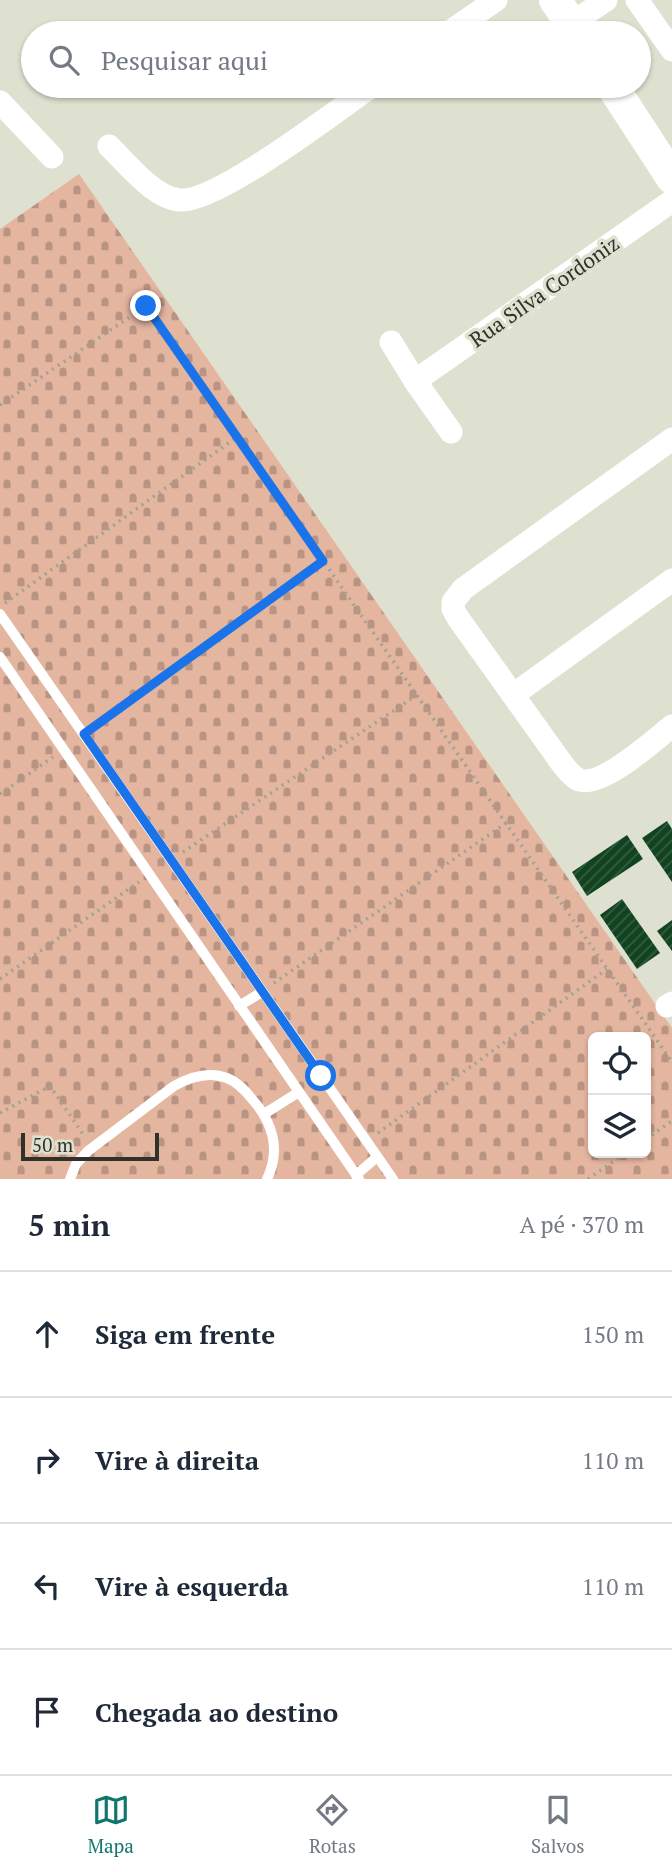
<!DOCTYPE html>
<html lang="pt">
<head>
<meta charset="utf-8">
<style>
  body { margin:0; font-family:"PT Serif",serif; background:#f2f2f3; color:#1f2937 }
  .controls { position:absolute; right:21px; bottom:21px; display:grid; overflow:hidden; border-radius:10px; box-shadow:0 2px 5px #0004 }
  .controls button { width:63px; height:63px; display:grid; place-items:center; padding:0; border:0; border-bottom:2px solid #e0e1e3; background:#fff; color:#1f2937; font:35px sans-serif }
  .scale { position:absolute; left:21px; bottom:18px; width:138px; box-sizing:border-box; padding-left:7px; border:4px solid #30312b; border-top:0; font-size:19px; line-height:24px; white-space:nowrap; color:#30312b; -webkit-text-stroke:5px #dee1cf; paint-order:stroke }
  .stop { position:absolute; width:21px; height:21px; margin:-16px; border:5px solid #1a73e8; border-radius:50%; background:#fff }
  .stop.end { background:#1a73e8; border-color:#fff; box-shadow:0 2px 7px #0008 }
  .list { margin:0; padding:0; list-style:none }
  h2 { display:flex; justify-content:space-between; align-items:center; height:91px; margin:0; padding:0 28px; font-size:30px }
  h2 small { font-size:23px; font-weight:400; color:#747a83 }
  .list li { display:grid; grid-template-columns:46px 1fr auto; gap:21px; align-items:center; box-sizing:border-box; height:126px; padding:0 28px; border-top:2px solid #e0e1e3 }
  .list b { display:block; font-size:26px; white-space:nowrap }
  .list em { font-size:23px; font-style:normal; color:#747a83 }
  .icon { flex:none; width:38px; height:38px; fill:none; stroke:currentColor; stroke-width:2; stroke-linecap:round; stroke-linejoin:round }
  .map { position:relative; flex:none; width:672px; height:1179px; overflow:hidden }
  .search { position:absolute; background:#fff; box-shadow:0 2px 5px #0004; left:21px; right:21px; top:21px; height:77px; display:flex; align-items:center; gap:18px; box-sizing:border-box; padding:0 24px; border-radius:38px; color:#747a83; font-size:26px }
  .sheet { height:595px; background:#fff }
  nav { display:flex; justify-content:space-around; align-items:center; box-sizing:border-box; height:98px; border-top:2px solid #e0e1e3; background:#fff; font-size:19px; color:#747a83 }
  nav a { display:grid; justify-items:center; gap:4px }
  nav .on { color:#0f766e }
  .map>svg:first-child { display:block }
  .cemetery { fill:url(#cemetery-stones); fill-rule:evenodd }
  .building { fill:url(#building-hatch) }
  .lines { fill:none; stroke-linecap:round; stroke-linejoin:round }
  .path { stroke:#9fa294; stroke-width:3.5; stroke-dasharray:2 5; stroke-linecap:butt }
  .lane { stroke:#fff; stroke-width:10 }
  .street { stroke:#fff; stroke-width:23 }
  .secondary { stroke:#fff; stroke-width:32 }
  .route { stroke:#1a73e8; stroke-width:9 }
  .labels { text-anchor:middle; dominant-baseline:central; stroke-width:7; stroke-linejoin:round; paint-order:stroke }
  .street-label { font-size:21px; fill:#30312b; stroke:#dee1cf }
</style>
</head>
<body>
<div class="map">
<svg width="672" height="1179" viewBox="0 0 672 1179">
  <defs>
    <pattern id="cemetery-stones" width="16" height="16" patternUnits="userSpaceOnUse" patternTransform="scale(1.75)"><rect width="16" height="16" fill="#e4b59f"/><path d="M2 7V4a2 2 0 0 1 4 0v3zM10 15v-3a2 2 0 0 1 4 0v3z" fill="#b99482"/></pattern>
    <pattern id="building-hatch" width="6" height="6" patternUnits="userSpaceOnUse" patternTransform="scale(1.75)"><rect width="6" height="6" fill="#124321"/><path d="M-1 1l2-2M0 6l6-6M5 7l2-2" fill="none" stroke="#355c41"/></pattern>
  </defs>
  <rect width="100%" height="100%" fill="#dee1cf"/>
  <path class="cemetery" d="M79,174L672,1028V1179H0V229ZM593,1037H646V1153H593Z"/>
  <g class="building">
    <path d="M667,821L672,829V882L642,838Z"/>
    <path d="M627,835L643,859L587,896L572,872Z"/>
    <path d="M622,899L660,953L637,969L600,915Z"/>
    <path d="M672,920V951L657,931Z"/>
  </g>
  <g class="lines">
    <g class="path">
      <path d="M0,405L146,306L672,1062"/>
      <path d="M5,603L237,437"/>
      <path d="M95,726L323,561"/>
      <path d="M0,794L53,757"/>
      <path d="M183,852L417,695"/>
      <path d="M0,979L139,882"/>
      <path d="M274,983L506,823"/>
      <path d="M0,1113L50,1086L85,1137"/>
      <path d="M378,1133L607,969"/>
      <path d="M646,1139L672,1121"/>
      <path d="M588,1179L626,1153"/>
    </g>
    <g class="lane">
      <path d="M0,614L393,1179"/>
      <path d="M0,657L359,1179"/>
      <path d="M239,1006L262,992"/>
      <path d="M264,1114L299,1092"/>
      <path d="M356,1175L377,1157"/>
      <path d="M70,1179L76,1164L88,1151L174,1086C190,1077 209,1071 227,1078C237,1082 245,1090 252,1099C273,1122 281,1150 267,1179"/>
    </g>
    <g class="street">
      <path d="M637,0L672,50"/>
      <path d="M572,23L606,0"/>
      <path d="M448,33L496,0"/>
      <path d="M0,102L52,157"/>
      <path d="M109,146C127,164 154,198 180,200C217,203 337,110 372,86"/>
      <path d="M391,342L415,381L451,432"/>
      <path d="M415,381L672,201"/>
      <path d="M672,439L463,589L453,602V609L458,618L563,765C567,770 573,777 579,780C602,788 653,741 672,726"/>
      <path d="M513,695L672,580"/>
      <path d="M667,1006L672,1003"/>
    </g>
    <g class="secondary">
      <path d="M555,0L578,33"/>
      <path d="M612,86L672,178"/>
    </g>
  </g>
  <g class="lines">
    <path class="route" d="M146,306L323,561L84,734L321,1076"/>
  </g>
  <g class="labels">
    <g class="street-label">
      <text transform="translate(544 291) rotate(-35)">Rua Silva Cordoniz</text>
    </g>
  </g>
</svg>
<div class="controls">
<button><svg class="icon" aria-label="locate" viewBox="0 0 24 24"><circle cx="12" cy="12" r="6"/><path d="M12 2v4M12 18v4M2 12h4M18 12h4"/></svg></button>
<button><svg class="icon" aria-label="layers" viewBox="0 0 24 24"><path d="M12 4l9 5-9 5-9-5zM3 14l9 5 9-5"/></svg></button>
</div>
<div class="scale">50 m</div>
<div class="stop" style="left:321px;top:1076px"></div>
<div class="stop end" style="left:146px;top:306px"></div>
<div class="search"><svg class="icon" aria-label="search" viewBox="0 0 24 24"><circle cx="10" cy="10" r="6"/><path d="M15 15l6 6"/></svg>Pesquisar aqui</div>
</div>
<section class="sheet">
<h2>5 min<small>A pé · 370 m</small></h2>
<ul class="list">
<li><svg class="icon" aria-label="ahead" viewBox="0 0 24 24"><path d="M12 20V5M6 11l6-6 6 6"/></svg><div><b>Siga em frente</b></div><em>150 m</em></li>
<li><svg class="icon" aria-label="right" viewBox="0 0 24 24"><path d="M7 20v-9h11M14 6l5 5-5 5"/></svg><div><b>Vire à direita</b></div><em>110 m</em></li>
<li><svg class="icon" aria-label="left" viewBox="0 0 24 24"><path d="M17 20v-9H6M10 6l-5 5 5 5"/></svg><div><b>Vire à esquerda</b></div><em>110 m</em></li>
<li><svg class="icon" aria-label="arrive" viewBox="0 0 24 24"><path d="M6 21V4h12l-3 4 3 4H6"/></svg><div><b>Chegada ao destino</b></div></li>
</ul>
</section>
<nav>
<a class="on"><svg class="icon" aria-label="map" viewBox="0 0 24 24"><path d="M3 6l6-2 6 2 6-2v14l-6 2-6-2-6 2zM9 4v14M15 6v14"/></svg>Mapa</a>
<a><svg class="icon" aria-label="directions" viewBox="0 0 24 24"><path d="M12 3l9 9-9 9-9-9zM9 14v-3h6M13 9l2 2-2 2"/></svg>Rotas</a>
<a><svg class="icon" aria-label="saved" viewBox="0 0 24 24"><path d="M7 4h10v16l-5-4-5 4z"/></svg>Salvos</a>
</nav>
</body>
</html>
